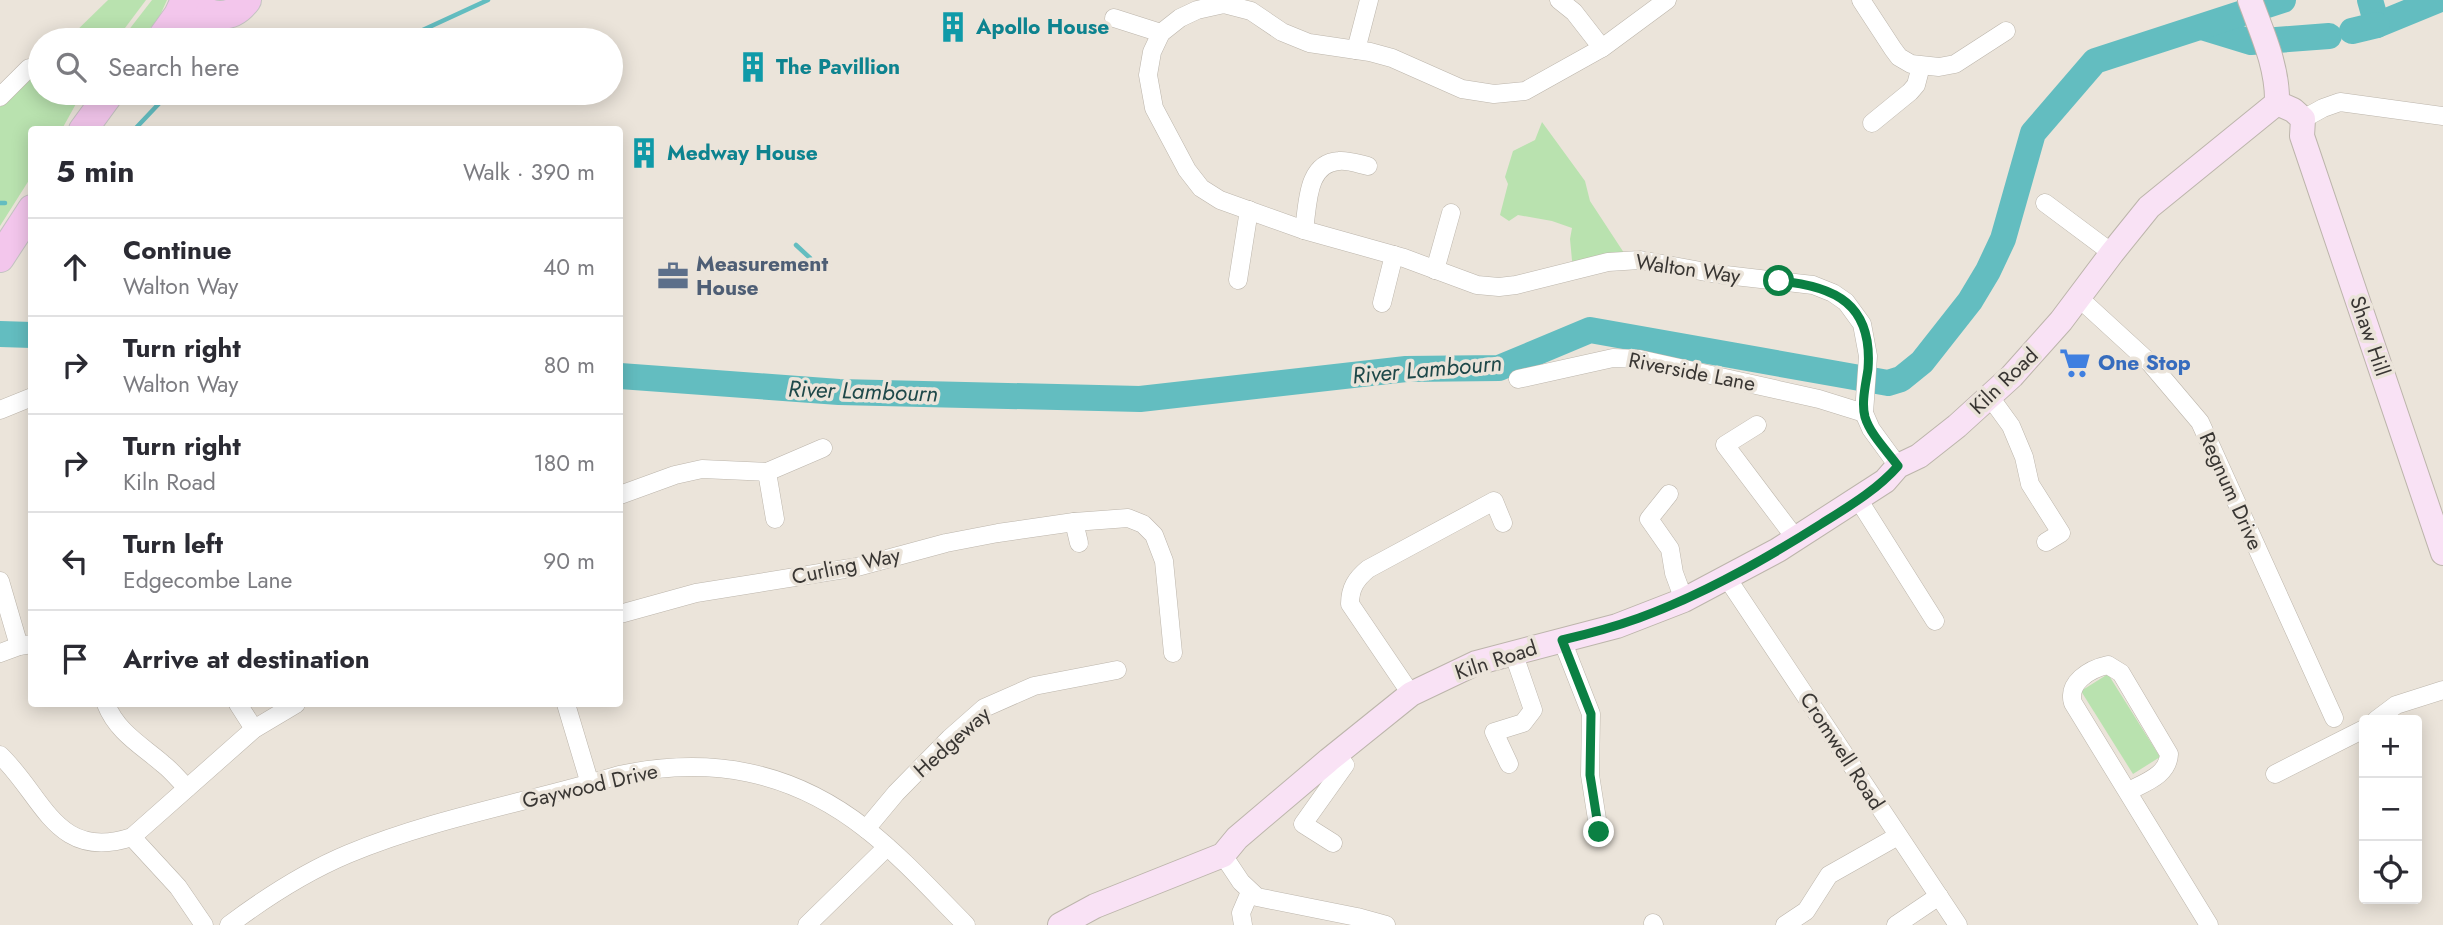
<!DOCTYPE html>
<html lang="en">
<head>
<meta charset="utf-8">
<style>
  body { margin:0; font-family:Jost,sans-serif; background:#f2f2f3; color:#2b2b33 }
  .controls { position:absolute; right:21px; bottom:21px; display:grid; overflow:hidden; border-radius:7px; box-shadow:0 4px 18px #0003 }
  .controls button { width:63px; height:63px; display:grid; place-items:center; padding:0; border:0; border-bottom:2px solid #e1e1e2; background:#fff; color:#2b2b33; font:35px sans-serif }
  .stop { position:absolute; width:21px; height:21px; margin:-16px; border:5px solid #0b8043; border-radius:50%; background:#fff }
  .stop.end { background:#0b8043; border-color:#fff; box-shadow:0 2px 7px #0008 }
  .list { margin:0; padding:0; list-style:none }
  h2 { display:flex; justify-content:space-between; align-items:center; height:91px; margin:0; padding:0 28px; font-size:30px }
  h2 small { font-size:23px; font-weight:400; color:#7c7c81 }
  .list li { display:grid; grid-template-columns:46px 1fr auto; gap:21px; align-items:center; box-sizing:border-box; height:98px; padding:0 28px; border-top:2px solid #e1e1e2 }
  .list b { display:block; font-size:26px; white-space:nowrap }
  .list p { margin:0; font-size:23px; white-space:nowrap; color:#7c7c81 }
  .list em { font-size:23px; font-style:normal; color:#7c7c81 }
  .icon { flex:none; width:38px; height:38px; fill:none; stroke:currentColor; stroke-width:2; stroke-linecap:round; stroke-linejoin:round }
  .map { position:relative; flex:none; width:2443px; height:925px; overflow:hidden }
  .search { position:absolute; background:#fff; box-shadow:0 4px 18px #0003; left:28px; top:28px; width:595px; height:77px; display:flex; align-items:center; gap:18px; box-sizing:border-box; padding:0 24px; border-radius:38px; color:#7c7c81; font-size:26px }
  .panel { position:absolute; background:#fff; box-shadow:0 4px 18px #0003; left:28px; top:126px; width:595px; height:581px; border-radius:7px }
  .map>svg:first-child { display:block }
  .green { fill:#b9e2af }
  .lines { fill:none; stroke-linecap:round; stroke-linejoin:round }
  .stream { stroke:#63bdc0; stroke-width:4.5 }
  .river { stroke:#63bdc0; stroke-width:26 }
  .street-casing { stroke:#bcb5ab; stroke-width:19 }
  .secondary-casing { stroke:#bcb5ab; stroke-width:26 }
  .primary-casing { stroke:#c4c3c2; stroke-width:30 }
  .street { stroke:#fff; stroke-width:18 }
  .secondary { stroke:#f9e2f5; stroke-width:24 }
  .primary { stroke:#f3c6ec; stroke-width:28 }
  .route { stroke:#0b8043; stroke-width:9 }
  .labels { text-anchor:middle; dominant-baseline:central; stroke-width:7; stroke-linejoin:round; paint-order:stroke }
  .culture-label { font-size:21px; font-weight:bold; fill:#0d838f; stroke:#ebe4da; text-anchor:start }
  .service-label { font-size:21px; font-weight:bold; fill:#4e5e75; stroke:#ebe4da; text-anchor:start }
  .street-label { font-size:21px; fill:#393633; stroke:#ebe4da }
  .shop-label { font-size:21px; font-weight:bold; fill:#366cbe; stroke:#ebe4da; text-anchor:start }
  .water-label { font-size:23px; font-style:italic; fill:#1e4849; stroke:#ebe4da }
</style>
</head>
<body>
<div class="map">
<svg width="2443" height="925" viewBox="0 0 2443 925">
  <rect width="100%" height="100%" fill="#ebe4da"/>
  <g class="green">
    <path d="M108,0H146L116,40H67Z"/>
    <path d="M152,0H167L157,22L136,40H121Z"/>
    <path d="M40,67V93H82L62,129L32,130L31,177L0,226V107Z"/>
    <path d="M1542,122L1585,181L1590,201L1628,259L1573,271L1570,239L1572,228L1552,221L1518,215L1509,221L1500,215L1508,184L1505,177L1513,151L1535,140Z"/>
    <path d="M2108,674L2160,757L2133,774L2081,691Z"/>
  </g>
  <g class="lines">
    <g class="stream">
      <path d="M401,40L488,0"/>
      <path d="M134,130L169,93"/>
      <path d="M0,203H5"/>
      <path d="M796,245L810,258"/>
    </g>
    <g class="river">
      <path d="M2370,0L2377,25L2438,0"/>
      <path d="M2202,27L2251,42L2329,36"/>
      <path d="M2352,31L2377,25"/>
      <path d="M0,334L32,335"/>
      <path d="M620,376L839,392L1140,399L1406,369L1499,368L1590,330L1888,383L1901,379L1922,362L1970,301L1988,271L2003,239L2033,133L2095,61L2283,0"/>
    </g>
    <defs>
      <g id="street">
        <path d="M1559,0L1574,12L1602,48"/>
        <path d="M1667,0L1602,48L1525,91L1494,94L1462,89L1392,58L1370,52L1309,43L1282,32L1251,11L1224,4L1197,10L1180,18L1161,33L1152,52L1148,75L1154,108L1187,170L1201,188L1220,200L1304,230L1404,258L1477,285L1499,287L1516,285L1608,262L1640,260L1717,274L1813,285L1833,293L1846,302L1862,324L1868,356L1864,413L1871,429L1898,466"/>
        <path d="M1861,0L1893,49L1899,57L1911,64L1939,67L1955,64L2006,31"/>
        <path d="M1114,18L1161,33"/>
        <path d="M1356,50L1369,0"/>
        <path d="M0,97L29,68"/>
        <path d="M2303,119L2323,108L2340,102L2443,116"/>
        <path d="M1872,123L1910,92L1916,85L1921,66"/>
        <path d="M2045,203L2112,253"/>
        <path d="M1304,230C1308,205 1306,163 1339,161C1348,160 1359,164 1368,166"/>
        <path d="M1435,270L1451,213"/>
        <path d="M1238,280L1249,210"/>
        <path d="M2079,298L2150,363L2200,422L2334,718"/>
        <path d="M1382,303L1394,255"/>
        <path d="M1518,379L1613,358L1639,359L1819,399L1864,413"/>
        <path d="M1990,397L2011,426L2024,457L2030,484L2061,533L2046,542"/>
        <path d="M0,410L32,397"/>
        <path d="M1757,425L1725,445L1796,539"/>
        <path d="M767,472L775,519"/>
        <path d="M1669,494L1649,519L1670,549L1674,573L1684,600"/>
        <path d="M620,495L675,475L702,469L767,472L823,448"/>
        <path d="M1858,499L1935,621"/>
        <path d="M1074,522L1079,543"/>
        <path d="M1727,578L1958,925"/>
        <path d="M0,581L19,646"/>
        <path d="M620,614L696,593L857,567L946,543L998,533L1074,522L1128,518L1143,524L1154,535L1164,561L1173,653"/>
        <path d="M1562,640L1591,714L1590,775L1599,832"/>
        <path d="M0,653L19,646L32,644"/>
        <path d="M1411,694L1350,604C1350,588 1356,579 1368,569L1494,501L1503,523"/>
        <path d="M106,704C117,732 141,745 163,764C172,771 179,780 187,788"/>
        <path d="M238,704L254,729"/>
        <path d="M566,704L590,784"/>
        <path d="M2376,720L2396,705L2443,690"/>
        <path d="M0,755C44,797 56,862 132,837L254,729L296,704"/>
        <path d="M1509,764L1494,732L1523,723L1533,710L1513,652"/>
        <path d="M2275,774L2364,729"/>
        <path d="M2129,791C2146,782 2168,775 2169,754L2121,673L2108,665C2089,669 2067,683 2073,703L2209,925"/>
        <path d="M866,829L896,793L950,738L984,708L1034,686L1117,670"/>
        <path d="M132,837L178,887L204,925"/>
        <path d="M1333,843L1303,824L1345,765L1336,754"/>
        <path d="M1223,855L1241,882L1257,897L1357,917L1386,925"/>
        <path d="M1653,923L1654,925"/>
        <path d="M229,925C265,898 305,872 348,854C434,818 529,802 619,775C710,756 791,770 866,829C902,857 934,893 966,925"/>
        <path d="M807,925L887,847"/>
        <path d="M1243,925L1241,913L1250,892"/>
        <path d="M1785,925L1806,911L1829,875L1898,836"/>
        <path d="M1896,925L1939,896"/>
      </g>
      <g id="secondary">
        <path d="M2250,0C2262,33 2278,67 2277,103"/>
        <path d="M2277,103L2293,110L2303,119L2302,136L2443,553"/>
        <path d="M1060,925L1095,906L1223,855L1237,838L1329,760L1411,694L1476,663L1617,626L1684,600L1778,550L1885,481L1898,466L1919,456L1957,426L2012,376L2061,321L2112,253L2149,207L2277,103"/>
      </g>
      <g id="primary">
        <path d="M192,0C207,19 232,21 247,0"/>
        <path d="M160,40L178,15L185,0"/>
        <path d="M182,40L218,16"/>
        <path d="M83,130L110,93"/>
        <path d="M0,258L32,209"/>
      </g>
    </defs>
    <use href="#street" class="street-casing"/>
    <use href="#secondary" class="secondary-casing"/>
    <use href="#primary" class="primary-casing"/>
    <use href="#street" class="street"/>
    <use href="#secondary" class="secondary"/>
    <use href="#primary" class="primary"/>
  </g>
  <g class="lines">
    <path class="route" d="M1599,832L1590,775L1591,714L1562,640C1588,634 1614,627 1639,618C1703,595 1764,560 1821,524C1848,507 1877,490 1898,466C1887,451 1870,434 1865,417C1861,402 1866,384 1868,369C1873,304 1835,286 1779,281"/>
  </g>
  <defs>
    <symbol id="building-bare" viewBox="-9 -9 18 18"><path d="M-4-6H4V6H1V3H-1V6H-4ZM-2.5-4.3h1.7v1.8h-1.7ZM.8-4.3h1.7v1.8H.8ZM-2.5-1h1.7V.8h-1.7ZM.8-1h1.7V.8H.8Z" fill="#0f9aa8" stroke="#ebe4da" stroke-width="2.5" paint-order="stroke"/></symbol>
    <symbol id="office-bare" viewBox="-9 -9 18 18"><path d="M-6-3h4V-5.5h4V-3h4V5H-6ZM-1-4.5V-3h2v-1.5ZM-6 0V1H6V0Z" fill="#5c6f8a" stroke="#ebe4da" stroke-width="2.5" paint-order="stroke"/></symbol>
    <symbol id="supermarket-bare" viewBox="-9 -9 18 18"><path d="M-6-5.5h2.5l.6 2H6L4.5 2H-2.5L-4.4-4H-6ZM-1.5 3.2a1.3 1.3 0 1 0 .1 0ZM3 3.2a1.3 1.3 0 1 0 .1 0Z" fill="#3f7fe0" stroke="#ebe4da" stroke-width="2.5" paint-order="stroke"/></symbol>
  </defs>
  <g fill-rule="evenodd">
    <use href="#building-bare" x="931" y="5" width="44" height="44"/>
    <use href="#building-bare" x="731" y="45" width="44" height="44"/>
    <use href="#building-bare" x="622" y="131" width="44" height="44"/>
    <use href="#office-bare" x="651" y="254" width="44" height="44"/>
    <use href="#supermarket-bare" x="2053" y="341" width="44" height="44"/>
  </g>
  <g class="labels">
    <g class="culture-label">
      <text x="976" y="27">Apollo House</text>
      <text x="776" y="67">The Pavillion</text>
      <text x="667" y="153">Medway House</text>
    </g>
    <g class="service-label">
      <text x="696" y="264">Measurement<tspan x="696" dy="24">House</tspan></text>
    </g>
    <g class="street-label">
      <text transform="translate(1688 269) rotate(8)">Walton Way</text>
      <text transform="translate(2370 336) rotate(71)">Shaw Hill</text>
      <text transform="translate(1692 372) rotate(11)">Riverside Lane</text>
      <text transform="translate(2004 381) rotate(-44)">Kiln Road</text>
      <text transform="translate(2231 491) rotate(66)">Regnum Drive</text>
      <text transform="translate(846 566) rotate(-12)">Curling Way</text>
      <text transform="translate(1496 660) rotate(-18)">Kiln Road</text>
      <text transform="translate(952 742) rotate(-42)">Hedgeway</text>
      <text transform="translate(1842 751) rotate(57)">Cromwell Road</text>
      <text transform="translate(590 786) rotate(-13)">Gaywood Drive</text>
    </g>
    <g class="shop-label">
      <text x="2098" y="363">One Stop</text>
    </g>
    <g class="water-label">
      <text transform="translate(1427 369) rotate(-5)">River Lambourn</text>
      <text transform="translate(863 391) rotate(2)">River Lambourn</text>
    </g>
  </g>
</svg>
<div class="controls">
<button>+</button>
<button>−</button>
<button><svg class="icon" aria-label="locate" viewBox="0 0 24 24"><circle cx="12" cy="12" r="6"/><path d="M12 2v4M12 18v4M2 12h4M18 12h4"/></svg></button>
</div>
<div class="stop" style="left:1779px;top:281px"></div>
<div class="stop end" style="left:1599px;top:832px"></div>
<div class="search"><svg class="icon" aria-label="search" viewBox="0 0 24 24"><circle cx="10" cy="10" r="6"/><path d="M15 15l6 6"/></svg>Search here</div>
<section class="panel">
<h2>5 min<small>Walk · 390 m</small></h2>
<ul class="list">
<li><svg class="icon" aria-label="ahead" viewBox="0 0 24 24"><path d="M12 20V5M6 11l6-6 6 6"/></svg><div><b>Continue</b><p>Walton Way</p></div><em>40 m</em></li>
<li><svg class="icon" aria-label="right" viewBox="0 0 24 24"><path d="M7 20v-9h11M14 6l5 5-5 5"/></svg><div><b>Turn right</b><p>Walton Way</p></div><em>80 m</em></li>
<li><svg class="icon" aria-label="right" viewBox="0 0 24 24"><path d="M7 20v-9h11M14 6l5 5-5 5"/></svg><div><b>Turn right</b><p>Kiln Road</p></div><em>180 m</em></li>
<li><svg class="icon" aria-label="left" viewBox="0 0 24 24"><path d="M17 20v-9H6M10 6l-5 5 5 5"/></svg><div><b>Turn left</b><p>Edgecombe Lane</p></div><em>90 m</em></li>
<li><svg class="icon" aria-label="arrive" viewBox="0 0 24 24"><path d="M6 21V4h12l-3 4 3 4H6"/></svg><div><b>Arrive at destination</b></div></li>
</ul>
</section>
</div>
</body>
</html>
